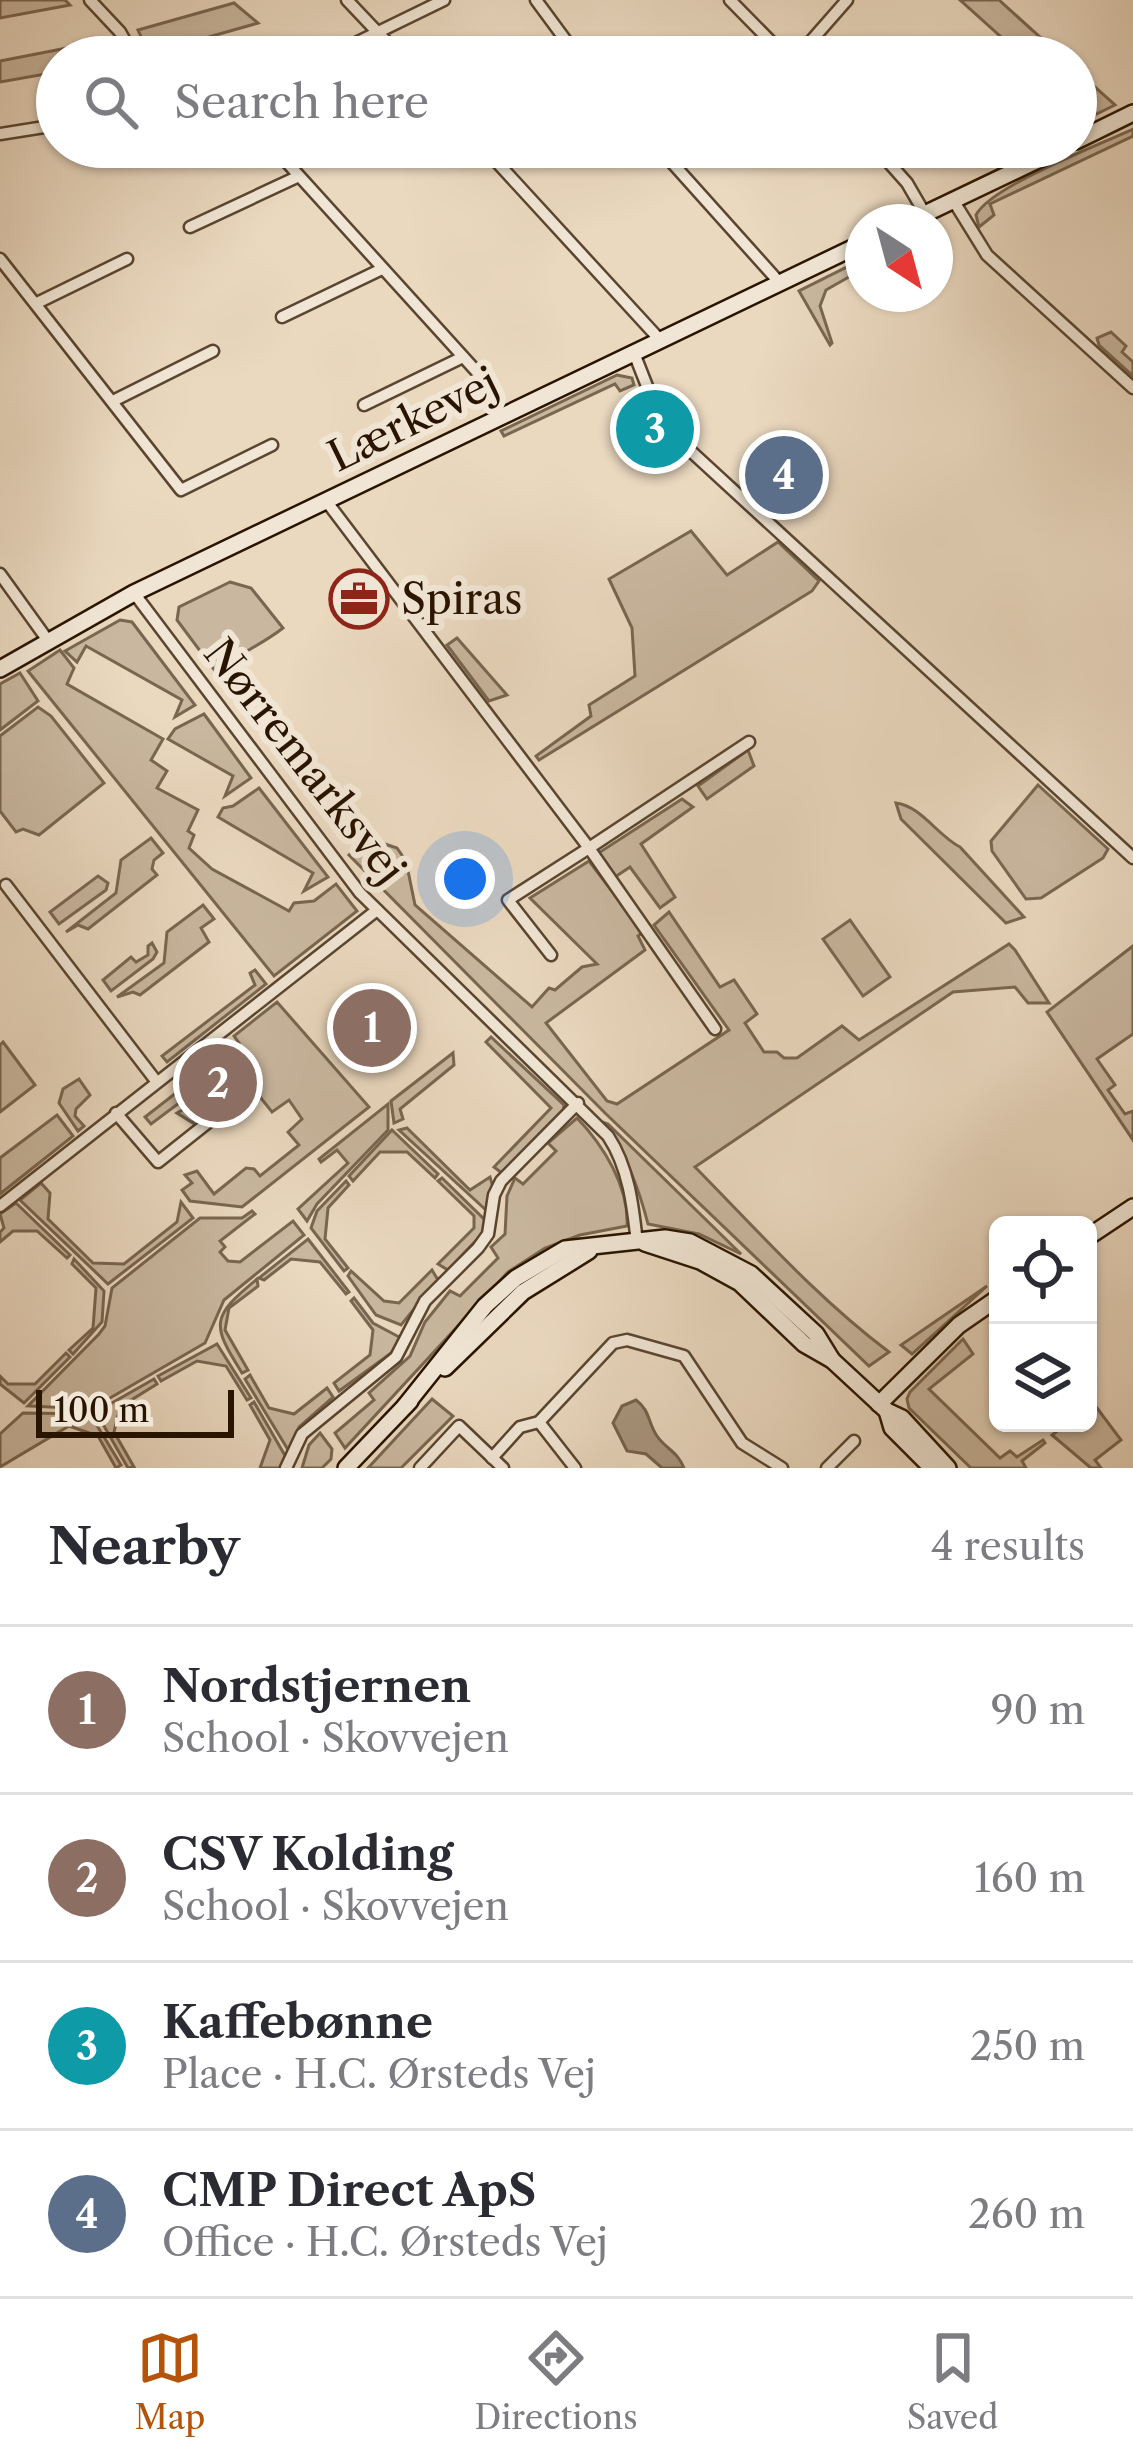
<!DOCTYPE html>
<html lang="en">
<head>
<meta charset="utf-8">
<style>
  body { margin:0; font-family:"Libre Caslon Text",serif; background:#f2f2f3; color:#2b2b33 }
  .controls { position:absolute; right:36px; bottom:36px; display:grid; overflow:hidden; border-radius:18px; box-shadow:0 3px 9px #0004 }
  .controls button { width:108px; height:108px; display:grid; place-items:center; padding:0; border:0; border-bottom:3px solid #e1e1e2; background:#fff; color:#2b2b33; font:60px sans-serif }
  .compass { position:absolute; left:845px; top:204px; width:108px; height:108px; border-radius:50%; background:#fff; box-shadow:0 3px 9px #0004; rotate:144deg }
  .scale { position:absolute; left:36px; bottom:30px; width:198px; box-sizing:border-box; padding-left:12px; border:6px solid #291400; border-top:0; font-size:33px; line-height:42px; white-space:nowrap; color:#291400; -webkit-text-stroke:9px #f1e6d5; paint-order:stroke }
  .you { position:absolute; left:465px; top:879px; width:42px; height:42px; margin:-30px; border:9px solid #fff; border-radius:50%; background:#1a73e8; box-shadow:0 0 0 18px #1a73e833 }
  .badge { display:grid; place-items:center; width:78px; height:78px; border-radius:50%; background:#b45309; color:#fff; font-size:39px; font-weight:700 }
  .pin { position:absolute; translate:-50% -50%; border:6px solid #fff; box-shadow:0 3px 12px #0006 }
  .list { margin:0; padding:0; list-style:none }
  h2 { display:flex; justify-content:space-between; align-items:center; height:156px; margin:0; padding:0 48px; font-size:51px }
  h2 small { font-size:39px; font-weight:400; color:#7c7c81 }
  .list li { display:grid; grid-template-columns:78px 1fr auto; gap:36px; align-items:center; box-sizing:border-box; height:168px; padding:0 48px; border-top:3px solid #e1e1e2 }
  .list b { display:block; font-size:45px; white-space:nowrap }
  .list p { margin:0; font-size:39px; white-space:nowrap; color:#7c7c81 }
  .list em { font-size:39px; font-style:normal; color:#7c7c81 }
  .icon { flex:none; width:66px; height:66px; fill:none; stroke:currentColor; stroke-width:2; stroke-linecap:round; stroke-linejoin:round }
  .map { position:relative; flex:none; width:1133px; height:1468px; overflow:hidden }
  .search { position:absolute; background:#fff; box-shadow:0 3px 9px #0004; left:36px; right:36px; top:36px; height:132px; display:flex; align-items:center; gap:30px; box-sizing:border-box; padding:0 42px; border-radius:66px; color:#7c7c81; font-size:45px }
  .sheet { height:828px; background:#fff }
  nav { display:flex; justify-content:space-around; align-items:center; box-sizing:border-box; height:168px; border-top:3px solid #e1e1e2; background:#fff; font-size:33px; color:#7c7c81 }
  nav a { display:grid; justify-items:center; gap:6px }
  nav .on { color:#b45309 }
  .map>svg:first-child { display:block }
  .green { fill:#c9b79f; stroke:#796650; stroke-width:3 }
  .water { fill:#a8957e; stroke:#75614c; stroke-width:3 }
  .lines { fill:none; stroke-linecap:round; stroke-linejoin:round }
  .street-casing { stroke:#594530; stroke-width:15 }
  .secondary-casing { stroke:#291400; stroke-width:20 }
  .street { stroke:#f1e6d5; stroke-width:10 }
  .secondary { stroke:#f1e6d5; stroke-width:15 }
  .labels { text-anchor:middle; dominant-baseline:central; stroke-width:12; stroke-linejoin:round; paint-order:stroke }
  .street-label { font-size:42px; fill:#291400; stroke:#f1e6d5 }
  .poi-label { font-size:42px; fill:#291400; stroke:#f1e6d5; text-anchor:start }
</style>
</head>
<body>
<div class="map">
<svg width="1133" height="1468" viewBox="0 0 1133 1468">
  <rect width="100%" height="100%" fill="#ead8bf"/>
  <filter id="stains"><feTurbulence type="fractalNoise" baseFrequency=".00167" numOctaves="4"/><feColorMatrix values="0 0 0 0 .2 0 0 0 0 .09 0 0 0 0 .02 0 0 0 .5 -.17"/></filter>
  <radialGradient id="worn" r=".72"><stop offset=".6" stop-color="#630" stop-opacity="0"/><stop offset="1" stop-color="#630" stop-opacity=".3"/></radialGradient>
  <g class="green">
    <path d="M0,0H65L70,5L0,18Z"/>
    <path d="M960,0H999L1062,57H1013L1007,50L1010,45Z"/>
    <path d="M234,3L258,23L149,54L138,30Z"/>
    <path d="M103,41L114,57H57V72L0,82V61Z"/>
    <path d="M1076,70L1115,105L1076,124Z"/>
    <path d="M1133,129V136L990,204L994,215L979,227L976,215C991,186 1099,145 1133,129Z"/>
    <path d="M863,259V269L826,290L820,306L832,343L830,345L799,291Z"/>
    <path d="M1111,332L1126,346L1122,352L1133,362V376L1099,345L1097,338Z"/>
    <path d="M617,375L632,378L634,385L620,391L615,384L504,436L501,431Z"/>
    <path d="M691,531L727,575L778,542L819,581L812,591L539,760L536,756L591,716L589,705L635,676L632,628L609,579Z"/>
    <path d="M230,582L251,588L283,628C260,646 238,654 215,671L177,620L179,607Z"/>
    <path d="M120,620L132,622L195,705L175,717L182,700L86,646L77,662L65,651Z"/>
    <path d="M457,638L507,695L489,701L447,645Z"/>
    <path d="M60,650L74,668L67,684L163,739L151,760L167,771L157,788L198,810L188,831L194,835L189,848L212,869L289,911L294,903L314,901L336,884L357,911L274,976L28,671Z"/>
    <path d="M20,673L38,701L0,730V684Z"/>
    <path d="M38,707L51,716L104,783L39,835L23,829L16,832L0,811V736Z"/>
    <path d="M204,714L251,778L225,796L233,776L168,739L175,729Z"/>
    <path d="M748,750L754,766L707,799L698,786Z"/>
    <path d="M1038,785L1108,849L1103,858L1041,898L1026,899L992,851L991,841Z"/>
    <path d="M259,788L328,877L304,891L313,873L218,817L223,808L233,806Z"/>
    <path d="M682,799L693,807L641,844L675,897L660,908L630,867L615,877L597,854Z"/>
    <path d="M896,803C921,806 938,836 960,847L1024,917L1006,923L901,819Z"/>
    <path d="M151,838L163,853L154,860L152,869L157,875L88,929L78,925L66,932L116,893L121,860Z"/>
    <path d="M385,844L397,848L406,861L415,905L532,1007L549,988L555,990L582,967L597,964L530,898L589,861L643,932L638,936L645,950L546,1023L607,1101L617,1104L729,1030L654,925L669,912L720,987L734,980L757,1014L745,1023L764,1052H777L784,1058H797L842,1026L859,1040L1009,944L1015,950L1049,1003H1028L1015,987L953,992L695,1167C758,1231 817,1298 889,1352L869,1366L605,1113L349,855L358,847L369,851Z"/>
    <path d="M98,876L108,883L106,890L59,924L50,912Z"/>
    <path d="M203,905L214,919L201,928L209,942L140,995L133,992L117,997L164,963L167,932Z"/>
    <path d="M850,920L890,977L863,996L823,939Z"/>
    <path d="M152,943L157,952L153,959L111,991L103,980L131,957L136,962L148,955V946Z"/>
    <path d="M1133,946V1034L1097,1059L1115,1085L1108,1090L1125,1114L1133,1111V1140L1047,1012Z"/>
    <path d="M255,970L266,984L167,1062L162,1056L255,985L250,973Z"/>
    <path d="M277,1002L369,1107L242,1207L190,1201L182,1190L192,1183L185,1175L197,1171L214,1194L246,1168L254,1169L260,1176L299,1145L288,1132L302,1119L289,1100L272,1112L233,1063L192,1093L186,1085L239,1043L234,1036Z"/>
    <path d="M491,1037L564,1105L563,1113L503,1174L494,1167L551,1108L486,1042Z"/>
    <path d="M3,1042L35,1085L0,1112V1045Z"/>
    <path d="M453,1053L454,1065L400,1109L403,1119L394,1123L391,1101Z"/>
    <path d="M79,1079L90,1095L76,1109L75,1116L84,1126L78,1131L59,1103L63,1089Z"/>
    <path d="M181,1089L199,1110L193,1123L177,1113L184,1109L179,1103L151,1124L145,1117Z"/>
    <path d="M388,1104V1130L317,1204L307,1221L298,1209L348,1163L337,1150L321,1162L319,1159Z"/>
    <path d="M57,1115L73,1136L0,1194V1158Z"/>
    <path d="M577,1118C604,1146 629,1187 627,1226L580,1235L545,1248L508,1272L345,1448L335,1433L374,1400L369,1393L410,1356L425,1322L450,1291L460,1296L498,1258L491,1247L505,1234L507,1196L515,1178L523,1184L556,1151L548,1143Z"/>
    <path d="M602,1122L608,1124L741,1254L699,1234L648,1224C638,1185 626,1155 602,1122Z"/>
    <path d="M407,1128L470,1190L490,1177L493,1187L487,1211L399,1130Z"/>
    <path d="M392,1130L438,1174L435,1178L407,1152H380L353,1181L349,1176Z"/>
    <path d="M442,1178L487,1222L484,1232L448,1270L438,1264L474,1228V1216L438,1181Z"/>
    <path d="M346,1181L349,1185L328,1208L325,1239L348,1268L344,1271L311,1228L317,1211Z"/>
    <path d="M41,1183L50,1193L48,1219L93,1263L124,1264L177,1222L181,1202L193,1218L108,1284L20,1200Z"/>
    <path d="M16,1203L70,1255L67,1258L37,1231H13L0,1242V1232L4,1228L0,1214Z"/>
    <path d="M252,1211L255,1214L220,1241L225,1247L220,1252L228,1261L240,1262L293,1221L304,1235L224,1300L205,1343L91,1409L28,1406L99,1334L105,1326L112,1288L200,1218H242Z"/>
    <path d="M308,1239L349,1292L346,1294L320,1262L291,1259L264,1280L259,1278Z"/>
    <path d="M74,1259L104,1291L102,1322L73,1354L69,1350L93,1328L96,1288L72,1264Z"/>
    <path d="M432,1270L438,1280L401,1325L376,1315L348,1276L351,1271L384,1301L399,1303Z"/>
    <path d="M257,1279L258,1286L229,1308L225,1330L248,1370L242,1373C211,1324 211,1317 257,1279Z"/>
    <path d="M987,1286L912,1354L901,1345Z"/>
    <path d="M354,1298L373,1323L401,1338L394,1351L339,1391L334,1383L370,1355L373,1330L351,1301Z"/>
    <path d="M963,1339L973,1354L929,1389L1000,1458L1010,1451L1017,1457L1043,1440L1045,1443L1022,1461L1026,1468H971L909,1408L907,1399L910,1392Z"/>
    <path d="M217,1344L251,1398L247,1400L226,1366L197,1361L161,1381L158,1376Z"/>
    <path d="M66,1353L70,1357L24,1403L0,1384V1376L8,1384H35Z"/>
    <path d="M250,1375L269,1408L294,1414L327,1388L333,1397L299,1427L290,1453L245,1379Z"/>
    <path d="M154,1379L157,1384L120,1407L114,1432L134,1467L128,1468L96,1412Z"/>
    <path d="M432,1399L453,1416L401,1468H368Z"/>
    <path d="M254,1402L287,1459L280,1468H260L270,1440L250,1405Z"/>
    <path d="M1094,1404L1121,1440L1095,1460L1101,1468H1091L1052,1435L1068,1423H1088V1408Z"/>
    <path d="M23,1413L90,1414L121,1465L116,1468L98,1436L69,1426L0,1467V1434Z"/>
    <path d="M320,1433L332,1449L331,1459L322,1468H302L309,1445Z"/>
  </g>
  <path class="water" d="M636,1400C650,1410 648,1423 657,1436C666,1449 678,1452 684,1468H662L646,1454L627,1451L613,1423L622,1406Z"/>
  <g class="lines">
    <defs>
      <g id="street">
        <path d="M90,0L120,32L134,57"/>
        <path d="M347,0L401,57"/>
        <path d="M536,0L578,57"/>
        <path d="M730,0L786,57"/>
        <path d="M327,57L444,0"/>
        <path d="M797,57L847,0"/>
        <path d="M0,134L57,125"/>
        <path d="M273,147L496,393"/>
        <path d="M483,147L661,341"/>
        <path d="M658,147L779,282"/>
        <path d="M875,147L907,183L925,214"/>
        <path d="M953,200L987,255L1133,388"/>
        <path d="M190,227L297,177"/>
        <path d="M0,259L181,490L272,445"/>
        <path d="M37,303L127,259"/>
        <path d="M282,317L382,269"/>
        <path d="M634,353L656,409L683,444L1133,858"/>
        <path d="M113,401L213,351"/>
        <path d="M364,405L463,357"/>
        <path d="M327,502L589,848L749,742"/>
        <path d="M0,574L49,642"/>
        <path d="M134,593L360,893L608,1136C629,1168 633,1206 637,1243"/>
        <path d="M6,885L156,1081"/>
        <path d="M551,955L508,900L589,848L715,1029"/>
        <path d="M116,1113L158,1162L211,1120"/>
        <path d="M0,1206L377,910"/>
        <path d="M539,1422L575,1468"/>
        <path d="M492,1458L520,1427L539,1422L613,1343L627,1340L684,1356L742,1443L782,1468"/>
        <path d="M286,1468L302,1434L396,1357L425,1301L478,1248L488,1234L494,1195L501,1181L578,1103"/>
        <path d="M420,1468L459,1426L503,1468"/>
        <path d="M827,1468L854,1441"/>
      </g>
      <g id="secondary">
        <path d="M1076,141L1133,113"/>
        <path d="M908,222L1065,147"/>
        <path d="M0,669L134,593L863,243"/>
        <path d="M1088,1237L1133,1207"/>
        <path d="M645,1243L700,1261L740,1283L804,1344L832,1360L887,1411L902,1418L948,1468"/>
        <path d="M445,1368L523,1292L589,1251"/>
        <path d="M879,1404L959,1325L998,1298"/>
        <path d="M405,1406L485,1306L516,1278L565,1249L665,1238L690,1242L751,1274L816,1334L832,1360"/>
        <path d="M887,1411L892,1428L932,1468"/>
        <path d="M346,1468L410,1401"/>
      </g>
    </defs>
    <use href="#street" class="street-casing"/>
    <use href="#secondary" class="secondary-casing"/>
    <use href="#street" class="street"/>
    <use href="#secondary" class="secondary"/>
  </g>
  <defs>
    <symbol id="office-ring" viewBox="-11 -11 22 22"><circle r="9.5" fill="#f1e6d5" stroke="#8f2418" stroke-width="1.5"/><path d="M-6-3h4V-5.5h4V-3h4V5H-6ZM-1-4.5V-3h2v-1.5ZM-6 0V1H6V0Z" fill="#8f2418"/></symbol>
  </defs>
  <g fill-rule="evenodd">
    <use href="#office-ring" x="326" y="566" width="66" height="66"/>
  </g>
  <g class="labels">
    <g class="street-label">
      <text transform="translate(413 419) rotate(-26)">Lærkevej</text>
      <text transform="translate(305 761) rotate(52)">Nørremarksvej</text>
    </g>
    <g class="poi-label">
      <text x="401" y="599">Spiras</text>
    </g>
  </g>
  <rect width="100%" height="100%" filter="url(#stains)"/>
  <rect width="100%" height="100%" fill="url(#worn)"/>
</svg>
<div class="controls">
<button><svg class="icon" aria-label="locate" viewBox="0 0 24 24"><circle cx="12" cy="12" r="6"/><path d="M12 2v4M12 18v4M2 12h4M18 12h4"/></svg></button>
<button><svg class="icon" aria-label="layers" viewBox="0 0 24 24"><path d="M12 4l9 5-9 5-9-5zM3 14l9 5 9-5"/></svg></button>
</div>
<svg class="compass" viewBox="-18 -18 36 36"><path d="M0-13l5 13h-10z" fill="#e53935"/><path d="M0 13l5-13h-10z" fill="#7c7c81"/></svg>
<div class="scale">100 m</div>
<div class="you"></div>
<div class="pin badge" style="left:372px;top:1028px;background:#8d6e63">1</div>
<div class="pin badge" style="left:218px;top:1083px;background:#8d6e63">2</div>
<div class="pin badge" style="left:655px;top:429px;background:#0f9aa8">3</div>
<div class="pin badge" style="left:784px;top:475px;background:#5c6f8a">4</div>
<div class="search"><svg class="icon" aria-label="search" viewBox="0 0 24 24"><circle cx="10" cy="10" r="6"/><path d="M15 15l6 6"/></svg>Search here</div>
</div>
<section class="sheet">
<h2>Nearby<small>4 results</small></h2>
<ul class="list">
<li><span class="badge" style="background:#8d6e63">1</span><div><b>Nordstjernen</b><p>School · Skovvejen</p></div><em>90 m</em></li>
<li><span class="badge" style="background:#8d6e63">2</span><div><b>CSV Kolding</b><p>School · Skovvejen</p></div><em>160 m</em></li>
<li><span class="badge" style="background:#0f9aa8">3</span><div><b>Kaffebønne</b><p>Place · H.C. Ørsteds Vej</p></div><em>250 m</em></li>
<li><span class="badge" style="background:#5c6f8a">4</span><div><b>CMP Direct ApS</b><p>Office · H.C. Ørsteds Vej</p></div><em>260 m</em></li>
</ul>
</section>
<nav>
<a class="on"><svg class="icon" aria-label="map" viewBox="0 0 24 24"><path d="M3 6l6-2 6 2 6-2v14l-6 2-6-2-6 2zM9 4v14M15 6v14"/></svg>Map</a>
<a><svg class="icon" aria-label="directions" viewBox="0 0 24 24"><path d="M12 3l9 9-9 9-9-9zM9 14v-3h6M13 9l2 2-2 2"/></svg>Directions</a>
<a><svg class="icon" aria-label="saved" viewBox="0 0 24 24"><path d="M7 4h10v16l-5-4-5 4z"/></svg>Saved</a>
</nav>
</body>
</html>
